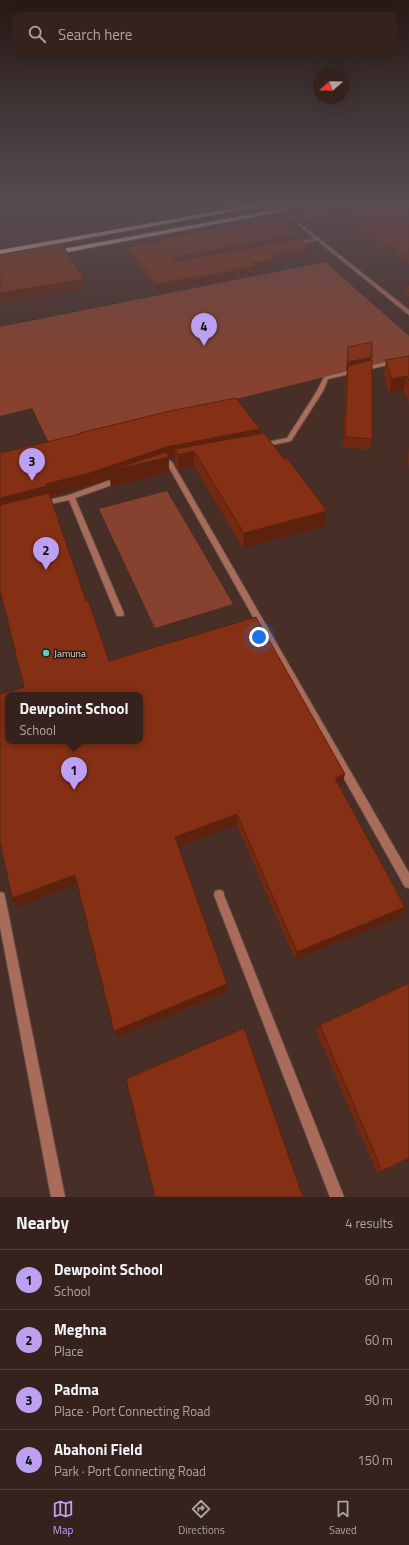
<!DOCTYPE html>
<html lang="en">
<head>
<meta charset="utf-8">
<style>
  body { margin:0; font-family:"Titillium Web",sans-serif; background:#402f2a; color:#f1f3f6 }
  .compass { position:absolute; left:313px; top:68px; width:36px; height:36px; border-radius:50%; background:#35221d; box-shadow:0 4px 16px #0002; rotate:250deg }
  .you { position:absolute; left:259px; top:637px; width:14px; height:14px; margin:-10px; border:3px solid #fff; border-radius:50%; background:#1a73e8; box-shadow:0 0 0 6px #1a73e833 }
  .badge { display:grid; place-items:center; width:26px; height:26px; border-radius:50%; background:#bca0f2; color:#111; font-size:13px; font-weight:700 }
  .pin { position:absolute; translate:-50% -33px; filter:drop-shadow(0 1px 2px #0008) }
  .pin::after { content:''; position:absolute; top:21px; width:14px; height:12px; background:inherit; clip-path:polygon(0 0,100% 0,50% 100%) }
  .popup { position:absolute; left:5px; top:692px; width:138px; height:52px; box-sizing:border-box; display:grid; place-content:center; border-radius:8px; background:#35221d; filter:drop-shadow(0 1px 3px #0005); font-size:13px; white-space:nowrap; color:#aaa4a4 }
  .popup b { font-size:15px; color:#f1f3f6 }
  .popup::after { content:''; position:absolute; left:50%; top:100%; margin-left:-8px; border:8px solid transparent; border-top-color:#35221d }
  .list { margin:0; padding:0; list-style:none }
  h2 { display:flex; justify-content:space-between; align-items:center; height:52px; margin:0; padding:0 16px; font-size:17px }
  h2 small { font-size:13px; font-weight:400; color:#aaa4a4 }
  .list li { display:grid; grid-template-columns:26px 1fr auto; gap:12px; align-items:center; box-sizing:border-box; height:60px; padding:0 16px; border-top:1px solid #4f3f3b }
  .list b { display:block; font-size:15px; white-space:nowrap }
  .list p { margin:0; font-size:13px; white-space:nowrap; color:#aaa4a4 }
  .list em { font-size:13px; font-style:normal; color:#aaa4a4 }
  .icon { flex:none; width:22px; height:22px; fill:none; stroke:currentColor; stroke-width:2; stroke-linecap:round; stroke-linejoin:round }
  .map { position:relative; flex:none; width:409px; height:1197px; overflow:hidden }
  .search { position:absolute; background:#35221d; box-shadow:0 4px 16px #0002; left:12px; right:12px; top:12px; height:44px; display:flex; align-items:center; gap:10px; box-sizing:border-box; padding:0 14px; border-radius:8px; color:#aaa4a4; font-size:15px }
  .sheet { height:292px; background:#35221d }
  nav { display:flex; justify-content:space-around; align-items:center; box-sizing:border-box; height:56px; border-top:1px solid #4f3f3b; background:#35221d; font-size:11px; color:#aaa4a4 }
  nav a { display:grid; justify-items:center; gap:2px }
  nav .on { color:#bca0f2 }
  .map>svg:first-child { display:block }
  .green { fill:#86422e }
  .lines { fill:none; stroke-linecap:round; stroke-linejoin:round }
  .minor-casing { stroke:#634c45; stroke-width:2 }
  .tertiary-casing { stroke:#634c45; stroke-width:2 }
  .trunk-casing { stroke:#634c45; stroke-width:2 }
  .minor { fill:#a96c5a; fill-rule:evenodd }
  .tertiary { fill:#a96c5a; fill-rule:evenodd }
  .trunk { fill:#fbc6b6; fill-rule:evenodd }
  .wall { fill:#722911 }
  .shaded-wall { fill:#5d220e }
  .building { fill:#853014; stroke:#5d220e; fill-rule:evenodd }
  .poi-dot { fill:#56cec3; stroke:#251a16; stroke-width:1.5 }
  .labels { text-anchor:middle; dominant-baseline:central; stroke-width:3; stroke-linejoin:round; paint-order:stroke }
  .poi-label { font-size:10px; fill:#e5d5d0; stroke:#251a16; text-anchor:start }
</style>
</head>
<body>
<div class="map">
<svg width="409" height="1197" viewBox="0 0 409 1197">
  <rect width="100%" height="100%" fill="#472e27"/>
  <g class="green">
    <path d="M325,262L409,336V356L50,445L32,408L0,416V327Z"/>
    <path d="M167,491L233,604L155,628L99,509Z"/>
  </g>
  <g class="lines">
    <defs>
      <g id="minor">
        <path d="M318,238L320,239V240L291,245L289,244Z"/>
        <path d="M409,356V360L328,379L323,391L291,441L262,447L259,445L262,443L287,438L317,391L324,377Z"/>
        <path d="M169,460L172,462L409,873V888L405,887L166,462Z"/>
        <path d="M119,477H121L124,479L123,481L75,498L124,614L123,616H117L116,614L69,500L42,506L38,504L40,502L69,495Z"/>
        <path d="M219,890L223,891L224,895L344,1197H330L214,895L215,891Z"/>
      </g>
      <g id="tertiary">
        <path d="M283,210L409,310V315L282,212Z"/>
        <path d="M0,892L4,893L5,897L65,1197H51L0,926Z"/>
      </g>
      <g id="trunk">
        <path d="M265,203H279L0,254V250Z"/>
        <path d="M313,203H327L52,255L49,253L52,251Z"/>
      </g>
    </defs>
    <use href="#minor" class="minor-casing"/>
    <use href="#tertiary" class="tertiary-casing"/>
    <use href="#trunk" class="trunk-casing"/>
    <use href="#minor" class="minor"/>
    <use href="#tertiary" class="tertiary"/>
    <use href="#trunk" class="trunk"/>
  </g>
  <g class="wall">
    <path d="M284,203H409V264L396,253L390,254L343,218L304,225L298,220L297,226L288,228L287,218L288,206L285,207Z"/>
    <path d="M188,233L294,235L293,240L308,255L274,260V267L256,270V273L234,277V278L156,291L129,253V247L159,241V238L188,234Z"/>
    <path d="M409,285V297L404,292L405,286Z"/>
    <path d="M348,347L372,357L371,361L372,439L370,450L343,447L346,376L347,370H346L347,354Z"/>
    <path d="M409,356V402L403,390L389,393L384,374L386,360Z"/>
    <path d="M259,434L325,526L243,548L194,466L179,470L175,464V458L169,459V472L111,487L110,479L92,485L50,496L86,601L109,661L342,785L339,786L405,907L400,917L295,960L237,825L179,847L227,992L117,1037L78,884L17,907L24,687L0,453Z"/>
    <path d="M409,449V467L407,458Z"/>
    <path d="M320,1025L409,1158L377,1173L316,1031Z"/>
  </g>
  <g class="shaded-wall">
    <path d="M285,203H302L285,207Z"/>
    <path d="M344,212L343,218L304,225L305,219Z"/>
    <path d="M298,220L297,226L288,228L289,221Z"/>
    <path d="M294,235L293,241L174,265L173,259L175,257Z"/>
    <path d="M397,247L396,253L390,254L391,248Z"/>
    <path d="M309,248L308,255L274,260V267L256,270V273L234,277V278L156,291L155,284L233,270L253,263L269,255Z"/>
    <path d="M84,279L85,289L0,304V293Z"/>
    <path d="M372,357L370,364L348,366L347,370H346L348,362Z"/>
    <path d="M407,376L403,390L389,393L392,379Z"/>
    <path d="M260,429L259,442L194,451V466L179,470L178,455L175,449V458L169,459V472L111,487L110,479L92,485L49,496L0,511V498L166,447Z"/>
    <path d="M327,511L325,526L243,548L244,533Z"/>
    <path d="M345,774L342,785L332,789L335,778Z"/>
    <path d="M237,814V825L176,848L175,837Z"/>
    <path d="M75,875L78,884L17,907L12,898Z"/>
    <path d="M405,907L400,917L295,960L297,952Z"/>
    <path d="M227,984V992L117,1037L114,1031Z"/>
  </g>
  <g class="building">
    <path d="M300,203H409V256L397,247L391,248L344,212L305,219L288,206Z"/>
    <path d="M287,211L298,220L289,221Z"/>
    <path d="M276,219L294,235L175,257L173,259L177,261L299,239L309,248L269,255L274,260L253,263L256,266L233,270L234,271L155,284L129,247L161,241L159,238L189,234L188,233Z"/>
    <path d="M62,244L84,279L0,293V255Z"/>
    <path d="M409,285V289L405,286Z"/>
    <path d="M372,342V357L348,362V347Z"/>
    <path d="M409,356V381L407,376L392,379L386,360Z"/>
    <path d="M372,360V439L345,437L348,366Z"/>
    <path d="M236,398L260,429L166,447L90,473L46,484L47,486L0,498V453L80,434V433L170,411Z"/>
    <path d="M264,433L284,459L287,458L327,511L244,533L194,451L178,455L175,449Z"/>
    <path d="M166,452L169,457L109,471Z"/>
    <path d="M49,493L86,601L88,600L109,661L256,617L345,774L335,778L405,907L297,952L237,814L175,837L227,984L114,1031L75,875L12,898L0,841V694L24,687L0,590V505ZM8,695H140V741H8Z"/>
    <path d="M409,983V1158L382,1171L320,1025Z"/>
    <path d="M244,1028L303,1197H155L126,1079Z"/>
  </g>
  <linearGradient id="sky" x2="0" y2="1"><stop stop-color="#271915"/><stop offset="0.55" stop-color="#584c52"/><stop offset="1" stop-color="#584c52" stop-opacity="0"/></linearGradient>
  <rect width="409" height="371" fill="url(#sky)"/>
  <circle class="poi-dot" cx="46" cy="653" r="4"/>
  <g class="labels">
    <g class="poi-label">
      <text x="54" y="653">Jamuna</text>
    </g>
  </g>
</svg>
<svg class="compass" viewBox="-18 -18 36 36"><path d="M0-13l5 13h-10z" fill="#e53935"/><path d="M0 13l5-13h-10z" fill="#aaa4a4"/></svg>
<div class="you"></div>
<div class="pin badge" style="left:74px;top:790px">1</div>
<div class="popup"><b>Dewpoint School</b>School</div>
<div class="pin badge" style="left:46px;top:570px">2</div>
<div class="pin badge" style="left:32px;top:481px">3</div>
<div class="pin badge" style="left:204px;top:346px">4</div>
<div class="search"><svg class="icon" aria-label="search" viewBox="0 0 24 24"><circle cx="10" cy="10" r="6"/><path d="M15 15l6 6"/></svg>Search here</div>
</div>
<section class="sheet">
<h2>Nearby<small>4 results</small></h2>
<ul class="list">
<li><span class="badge">1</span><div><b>Dewpoint School</b><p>School</p></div><em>60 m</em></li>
<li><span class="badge">2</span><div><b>Meghna</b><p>Place</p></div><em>60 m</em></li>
<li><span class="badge">3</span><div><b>Padma</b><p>Place · Port Connecting Road</p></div><em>90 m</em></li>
<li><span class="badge">4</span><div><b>Abahoni Field</b><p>Park · Port Connecting Road</p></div><em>150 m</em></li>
</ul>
</section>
<nav>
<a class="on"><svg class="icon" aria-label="map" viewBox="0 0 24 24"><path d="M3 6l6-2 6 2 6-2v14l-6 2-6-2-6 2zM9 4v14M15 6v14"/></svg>Map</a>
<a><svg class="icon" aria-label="directions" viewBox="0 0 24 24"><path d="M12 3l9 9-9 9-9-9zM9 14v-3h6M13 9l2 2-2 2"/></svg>Directions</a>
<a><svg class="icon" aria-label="saved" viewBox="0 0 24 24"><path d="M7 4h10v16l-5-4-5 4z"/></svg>Saved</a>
</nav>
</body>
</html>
